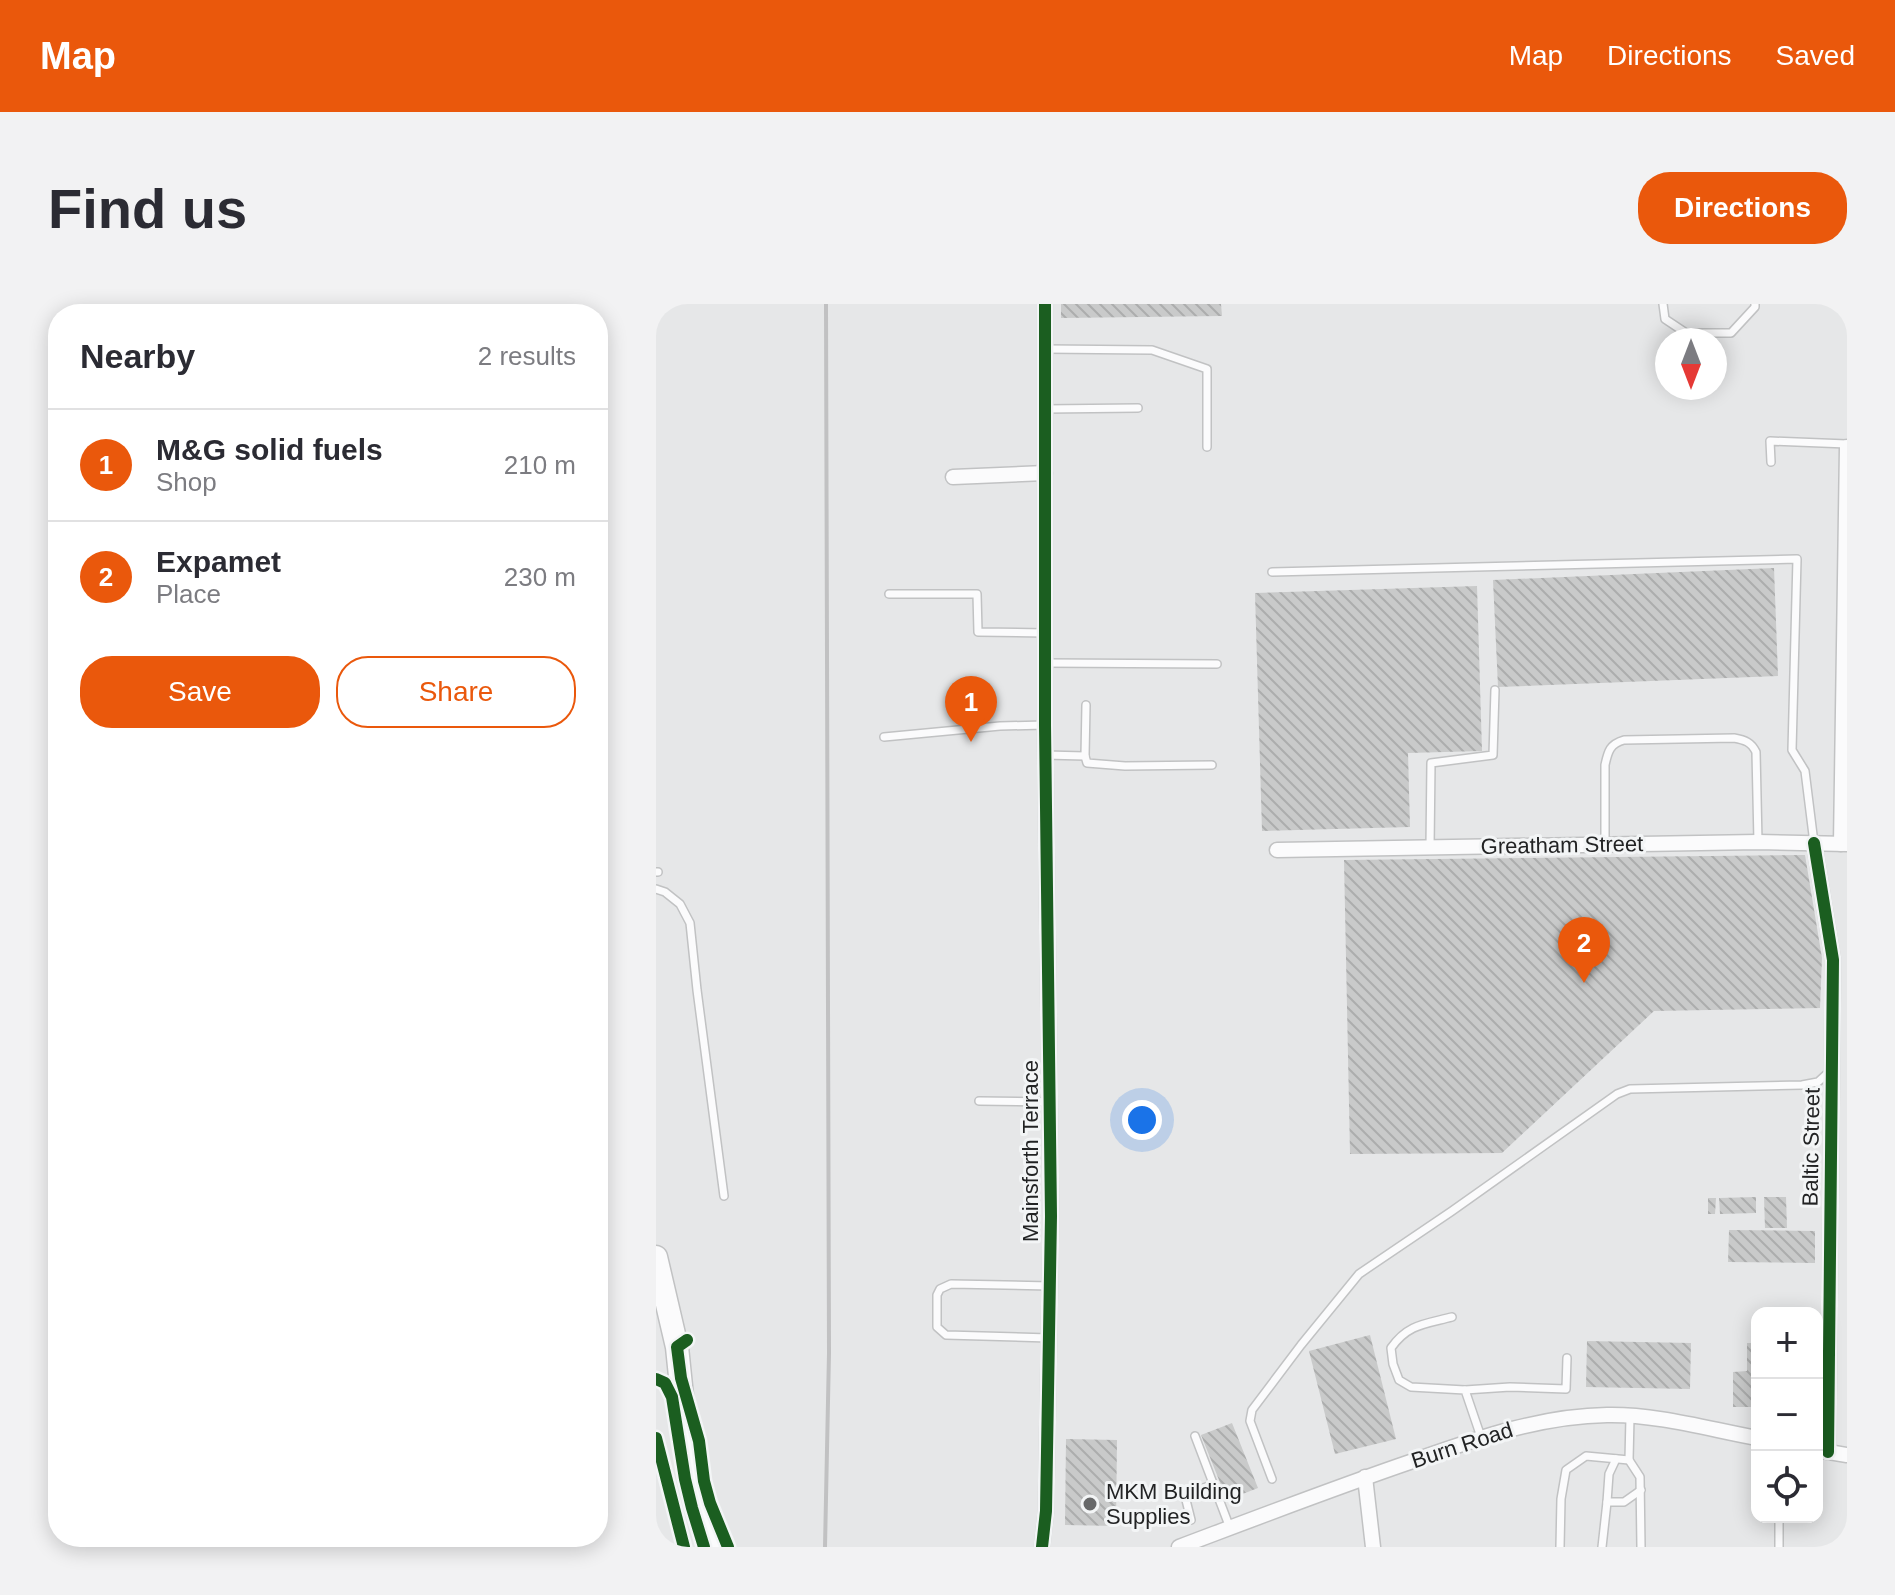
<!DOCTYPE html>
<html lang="en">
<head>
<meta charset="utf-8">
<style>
  body { margin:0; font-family:Arial,sans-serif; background:#f2f2f3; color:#2b2b33 }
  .controls { position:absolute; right:24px; bottom:24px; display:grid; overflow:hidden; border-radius:16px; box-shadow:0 4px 20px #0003 }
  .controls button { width:72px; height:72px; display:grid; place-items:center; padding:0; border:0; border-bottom:2px solid #e1e1e2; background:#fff; color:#2b2b33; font:40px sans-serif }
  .compass { position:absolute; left:999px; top:24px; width:72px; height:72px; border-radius:50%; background:#fff; box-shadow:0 4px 20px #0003; rotate:180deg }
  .you { position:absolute; left:486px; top:816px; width:28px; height:28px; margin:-20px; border:6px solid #fff; border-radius:50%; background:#1a73e8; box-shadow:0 0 0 12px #1a73e833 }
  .badge { display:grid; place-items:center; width:52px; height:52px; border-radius:50%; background:#ea580c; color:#fff; font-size:26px; font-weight:700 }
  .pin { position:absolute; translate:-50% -66px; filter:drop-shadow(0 2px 4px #0008) }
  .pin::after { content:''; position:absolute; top:42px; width:28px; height:24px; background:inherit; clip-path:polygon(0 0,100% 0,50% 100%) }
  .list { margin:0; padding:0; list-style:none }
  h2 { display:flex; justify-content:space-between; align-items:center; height:104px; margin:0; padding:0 32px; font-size:34px }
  h2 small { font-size:26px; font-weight:400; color:#7c7c81 }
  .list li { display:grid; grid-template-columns:52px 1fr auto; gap:24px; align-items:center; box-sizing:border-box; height:112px; padding:0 32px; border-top:2px solid #e1e1e2 }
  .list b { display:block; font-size:30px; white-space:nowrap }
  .list p { margin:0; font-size:26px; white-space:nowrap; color:#7c7c81 }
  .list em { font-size:26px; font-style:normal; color:#7c7c81 }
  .actions { display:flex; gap:16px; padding:24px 32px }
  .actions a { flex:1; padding:18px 0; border:2px solid #ea580c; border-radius:32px; text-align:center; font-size:28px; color:#ea580c }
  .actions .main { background:#ea580c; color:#fff }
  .icon { flex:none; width:44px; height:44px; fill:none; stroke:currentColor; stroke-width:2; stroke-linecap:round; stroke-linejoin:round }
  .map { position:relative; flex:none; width:1191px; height:1243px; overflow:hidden; border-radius:32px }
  header { display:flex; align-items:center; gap:48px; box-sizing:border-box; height:112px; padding:0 40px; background:#ea580c; color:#fff }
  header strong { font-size:38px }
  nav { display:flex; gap:44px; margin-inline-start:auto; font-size:28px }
  .intro { display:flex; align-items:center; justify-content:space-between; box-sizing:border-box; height:192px; padding:0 48px }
  h1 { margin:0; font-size:56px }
  .button { padding:20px 36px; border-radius:32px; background:#ea580c; color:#fff; font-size:28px; font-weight:700 }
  main { display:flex; gap:48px; padding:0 48px }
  aside { flex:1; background:#fff; border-radius:32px; box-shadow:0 4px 20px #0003 }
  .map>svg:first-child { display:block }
  .building { fill:url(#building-back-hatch) }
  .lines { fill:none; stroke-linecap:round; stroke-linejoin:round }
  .lane-casing { stroke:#c1c2c3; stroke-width:10 }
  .street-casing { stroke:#c1c2c3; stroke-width:17 }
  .primary-casing { stroke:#c1c2c3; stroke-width:25 }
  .lane { stroke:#fbfbfc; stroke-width:7 }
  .street { stroke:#fbfbfc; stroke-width:14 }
  .primary { stroke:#fbfbfc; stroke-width:22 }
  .rail { stroke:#c1c1c2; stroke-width:4 }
  .cycleway-casing { stroke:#f3f5f6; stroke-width:17 }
  .cycleway { stroke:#1b5e20; stroke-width:12 }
  .poi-dot { fill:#676869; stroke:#f3f5f6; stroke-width:3 }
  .labels { text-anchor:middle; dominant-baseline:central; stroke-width:6; stroke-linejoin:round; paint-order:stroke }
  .street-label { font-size:22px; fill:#222324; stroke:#f3f5f6 }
  .poi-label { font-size:22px; fill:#222324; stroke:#f3f5f6; text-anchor:start }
</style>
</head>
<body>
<header>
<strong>Map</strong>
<nav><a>Map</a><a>Directions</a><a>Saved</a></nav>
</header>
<div class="intro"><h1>Find us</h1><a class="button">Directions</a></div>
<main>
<aside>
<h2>Nearby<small>2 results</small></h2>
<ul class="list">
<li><span class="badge">1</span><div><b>M&amp;G solid fuels</b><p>Shop</p></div><em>210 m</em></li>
<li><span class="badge">2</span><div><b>Expamet</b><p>Place</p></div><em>230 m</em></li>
</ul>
<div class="actions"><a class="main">Save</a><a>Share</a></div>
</aside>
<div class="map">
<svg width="1191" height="1243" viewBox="0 0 1191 1243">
  <defs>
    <pattern id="building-back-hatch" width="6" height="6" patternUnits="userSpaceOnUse" patternTransform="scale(2)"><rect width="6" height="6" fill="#c9caca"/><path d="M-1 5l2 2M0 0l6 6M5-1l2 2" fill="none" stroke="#acadad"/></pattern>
  </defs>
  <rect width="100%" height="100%" fill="#e6e7e8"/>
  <g class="building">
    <path d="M405,0H565L566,12L405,14Z"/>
    <path d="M1118,264L1122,372L842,383L837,276Z"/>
    <path d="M821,282L826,447L752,449L754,523L606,527L599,289Z"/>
    <path d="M1149,551L1166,654L1164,704L998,707L846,849L694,850L688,556Z"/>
    <path d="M1100,893V909L1064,910L1063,894Z"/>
    <path d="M1108,893H1130L1131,924H1109Z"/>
    <path d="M1052,894H1060L1059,910H1052Z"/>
    <path d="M1073,926L1159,927V959L1072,958Z"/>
    <path d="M714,1031L740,1135L679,1150L653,1047Z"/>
    <path d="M931,1037L1035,1039L1034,1085L930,1083Z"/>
    <path d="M1091,1039H1101V1103H1077V1068L1091,1067Z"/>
    <path d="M576,1119L602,1184L571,1196L545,1131Z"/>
    <path d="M410,1135L461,1136L460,1222L409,1221Z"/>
  </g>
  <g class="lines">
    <defs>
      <g id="lane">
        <path d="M1007,0L1009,15L1030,29H1075L1099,3V0"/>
        <path d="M389,45L496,46L551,65V143"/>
        <path d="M389,105L482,104"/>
        <path d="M1115,158L1114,137L1191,140"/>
        <path d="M616,268L1141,255L1136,446L1149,467L1158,539"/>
        <path d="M233,290H321L322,328L389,329"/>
        <path d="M389,359L561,360"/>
        <path d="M228,433L344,422L389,421"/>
        <path d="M389,451L429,452L430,401"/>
        <path d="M429,452L431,459L469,462L556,461"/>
        <path d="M949,540V461C952,447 954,440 968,436L1078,434C1089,436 1095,438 1100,448L1102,538"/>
        <path d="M774,543L775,459L837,451L839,386"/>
        <path d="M0,568H2"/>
        <path d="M0,585L9,588L24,600L34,619L41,686L68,892"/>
        <path d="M323,797L393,798"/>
        <path d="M796,1013C769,1020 752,1020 735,1044L737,1060L743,1076L755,1083L809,1086L825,1133"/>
        <path d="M393,1034L290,1031L281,1023V991L284,985L295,980L394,982"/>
        <path d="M809,1086L854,1083L910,1085L911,1054"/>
        <path d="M974,1113L973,1156L984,1173L985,1243"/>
        <path d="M539,1132L574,1224"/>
        <path d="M960,1155L953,1170L951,1198H968L985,1186"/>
        <path d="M616,1175L594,1117L596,1106L645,1041L703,970L796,907L961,790L974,785L1146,781L1162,778L1174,767"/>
        <path d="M535,1216L529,1192L557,1180"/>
        <path d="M904,1243L905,1195L910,1166L930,1152L973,1156"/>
        <path d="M946,1243L951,1198"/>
        <path d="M1123,1243V1213"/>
      </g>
      <g id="street">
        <path d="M297,173L389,169"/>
        <path d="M1158,539L1177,656L1172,1148"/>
        <path d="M1185,540L1191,143"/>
        <path d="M621,546L1102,538L1191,540"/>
        <path d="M1161,1146L1191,1151"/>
        <path d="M709,1173L717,1243"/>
        <path d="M386,1243L390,1207L395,912L389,421V0"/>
        <path d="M523,1243C600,1214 678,1184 757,1157C820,1135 883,1112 951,1111C1001,1110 1052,1125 1101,1134"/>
      </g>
      <path id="primary" d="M0,953L21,1043L31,1140L39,1184L59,1243"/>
    </defs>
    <use href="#lane" class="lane-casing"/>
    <use href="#street" class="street-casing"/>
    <use href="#primary" class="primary-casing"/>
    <use href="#lane" class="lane"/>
    <use href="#street" class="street"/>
    <use href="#primary" class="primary"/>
    <path class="rail" d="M169,1243L173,1049L170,0"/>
    <defs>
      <g id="cycleway">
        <path d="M1158,539L1177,656L1172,1148"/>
        <path d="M31,1036L21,1043L25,1074L43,1137L48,1177L54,1199L72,1243"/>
        <path d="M0,1075L9,1079L16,1093L29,1175L36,1204L48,1243"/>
        <path d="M0,1134L28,1243"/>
        <path d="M386,1243L390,1207L395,912L389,421V0"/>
      </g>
    </defs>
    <use href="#cycleway" class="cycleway-casing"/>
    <use href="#cycleway" class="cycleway"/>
  </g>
  <circle class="poi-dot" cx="434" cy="1200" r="8"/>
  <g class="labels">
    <g class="street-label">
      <text transform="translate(906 541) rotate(-1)">Greatham Street</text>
      <text transform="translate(1155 843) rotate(-89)">Baltic Street</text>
      <text transform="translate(374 847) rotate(-90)">Mainsforth Terrace</text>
      <text transform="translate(806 1141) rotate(-18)">Burn Road</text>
    </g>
    <g class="poi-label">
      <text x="450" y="1187">MKM Building<tspan x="450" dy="25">Supplies</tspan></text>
    </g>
  </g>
</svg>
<div class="controls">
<button>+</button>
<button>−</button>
<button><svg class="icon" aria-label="locate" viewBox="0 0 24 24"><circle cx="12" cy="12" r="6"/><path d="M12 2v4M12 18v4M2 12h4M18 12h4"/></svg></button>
</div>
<svg class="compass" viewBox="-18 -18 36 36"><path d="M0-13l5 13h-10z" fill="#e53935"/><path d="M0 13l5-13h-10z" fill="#7c7c81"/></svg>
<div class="you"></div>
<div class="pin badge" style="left:315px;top:438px">1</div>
<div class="pin badge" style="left:928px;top:679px">2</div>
</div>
</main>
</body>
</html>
